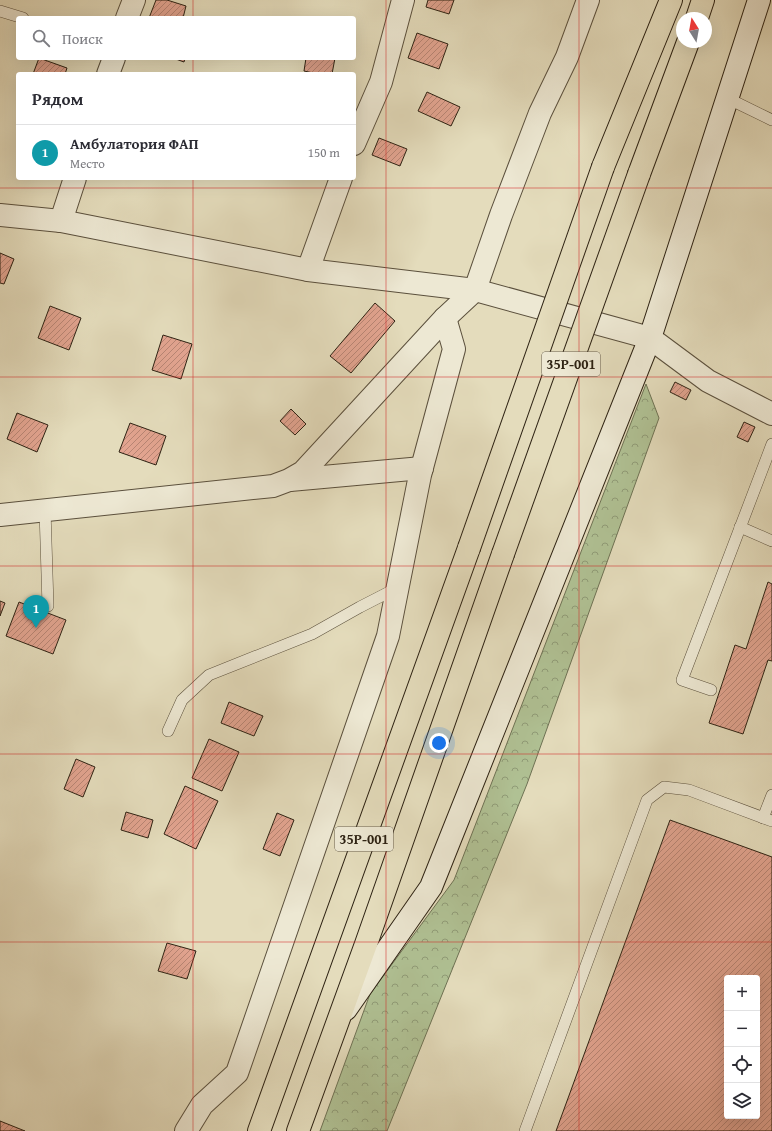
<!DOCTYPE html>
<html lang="ru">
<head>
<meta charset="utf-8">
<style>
  body { margin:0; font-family:"Gentium Book Plus",serif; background:#f2f2f3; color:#2b2b33 }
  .controls { position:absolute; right:12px; bottom:12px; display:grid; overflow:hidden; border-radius:4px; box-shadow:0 4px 16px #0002 }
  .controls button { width:36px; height:36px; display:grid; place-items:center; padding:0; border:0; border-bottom:1px solid #e1e1e2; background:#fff; color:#2b2b33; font:20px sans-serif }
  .compass { position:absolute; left:676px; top:12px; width:36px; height:36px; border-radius:50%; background:#fff; box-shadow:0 4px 16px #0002; rotate:349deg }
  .you { position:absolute; left:439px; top:743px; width:14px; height:14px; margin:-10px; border:3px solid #fff; border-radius:50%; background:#1a73e8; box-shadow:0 0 0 6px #1a73e833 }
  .badge { display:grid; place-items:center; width:26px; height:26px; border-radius:50%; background:#ea580c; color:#fff; font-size:13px; font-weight:700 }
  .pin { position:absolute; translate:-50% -33px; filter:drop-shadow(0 1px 2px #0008) }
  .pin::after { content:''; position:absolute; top:21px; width:14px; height:12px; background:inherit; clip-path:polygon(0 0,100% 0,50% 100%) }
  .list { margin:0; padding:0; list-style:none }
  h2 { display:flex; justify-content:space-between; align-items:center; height:52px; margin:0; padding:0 16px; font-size:17px }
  h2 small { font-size:13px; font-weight:400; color:#7c7c81 }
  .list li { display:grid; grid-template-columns:26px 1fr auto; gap:12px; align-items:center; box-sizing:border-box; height:56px; padding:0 16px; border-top:1px solid #e1e1e2 }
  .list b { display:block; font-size:15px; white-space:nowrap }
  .list p { margin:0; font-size:13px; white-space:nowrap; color:#7c7c81 }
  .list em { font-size:13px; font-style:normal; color:#7c7c81 }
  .icon { flex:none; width:22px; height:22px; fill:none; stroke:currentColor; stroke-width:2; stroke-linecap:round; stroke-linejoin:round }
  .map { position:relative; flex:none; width:772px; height:1131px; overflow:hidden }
  .search { position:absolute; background:#fff; box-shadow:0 4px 16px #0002; left:16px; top:16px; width:340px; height:44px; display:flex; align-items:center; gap:10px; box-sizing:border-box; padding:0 14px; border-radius:4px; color:#7c7c81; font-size:15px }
  .panel { position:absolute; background:#fff; box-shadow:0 4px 16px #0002; left:16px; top:72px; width:340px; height:108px; border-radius:4px }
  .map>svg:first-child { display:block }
  .forest { fill:url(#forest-crowns); stroke:#6e7254 }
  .building { fill:url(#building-hatch); stroke:#2d2213; fill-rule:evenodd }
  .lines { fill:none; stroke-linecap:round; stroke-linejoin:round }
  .service-casing { stroke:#5b503d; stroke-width:12 }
  .minor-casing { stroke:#5b503d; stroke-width:24 }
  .tertiary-casing { stroke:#5b503d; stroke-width:24 }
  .secondary-casing { stroke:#2d2213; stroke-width:24 }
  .primary-casing { stroke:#2d2213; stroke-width:24 }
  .service { stroke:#ede8d3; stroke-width:11 }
  .minor { stroke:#ede8d3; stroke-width:22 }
  .tertiary { stroke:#ede8d3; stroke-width:22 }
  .secondary { stroke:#ede8d3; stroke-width:22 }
  .primary { stroke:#e4dcbc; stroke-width:22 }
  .primary-bridge-casing { stroke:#2d2213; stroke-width:24; stroke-linecap:butt }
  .primary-bridge { stroke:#e4dcbc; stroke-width:22 }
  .grid { fill:none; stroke:#d62828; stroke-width:1; stroke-opacity:0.55 }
  .labels { text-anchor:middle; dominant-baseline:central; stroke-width:3.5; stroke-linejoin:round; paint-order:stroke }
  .shield { fill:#ede8d3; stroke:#675d4d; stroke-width:1 }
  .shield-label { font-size:14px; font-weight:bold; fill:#2d2213 }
</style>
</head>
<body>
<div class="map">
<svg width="772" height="1131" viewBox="0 0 772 1131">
  <defs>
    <pattern id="forest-crowns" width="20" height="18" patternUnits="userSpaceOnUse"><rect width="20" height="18" fill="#b0c194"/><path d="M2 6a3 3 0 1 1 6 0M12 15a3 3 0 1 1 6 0" fill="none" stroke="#909c78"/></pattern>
    <pattern id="building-hatch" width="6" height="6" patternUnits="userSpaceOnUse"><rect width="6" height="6" fill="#e2a490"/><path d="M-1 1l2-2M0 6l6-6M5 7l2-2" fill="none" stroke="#b88574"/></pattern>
  </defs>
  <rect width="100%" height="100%" fill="#e4dcbc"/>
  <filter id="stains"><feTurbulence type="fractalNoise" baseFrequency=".005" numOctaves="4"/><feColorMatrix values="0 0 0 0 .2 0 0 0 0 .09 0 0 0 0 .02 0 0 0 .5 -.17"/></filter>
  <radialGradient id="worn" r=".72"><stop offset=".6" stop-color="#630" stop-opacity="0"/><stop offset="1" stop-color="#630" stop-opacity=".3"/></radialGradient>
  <path class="forest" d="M646,384L659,418L527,784L387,1131H320L370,994L454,880Z"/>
  <g class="building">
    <path d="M156,0H167L186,6L183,18H149Z"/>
    <path d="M428,0H454L449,14L426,7Z"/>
    <path d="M417,33L448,44L439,69L408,58Z"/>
    <path d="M39,58L67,68L65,74H33Z"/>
    <path d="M173,58H185L184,62Z"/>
    <path d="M306,58H335L332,74H318L304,71Z"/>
    <path d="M427,92L460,107L451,126L418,111Z"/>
    <path d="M379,138L407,149L400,166L372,155Z"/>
    <path d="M0,253L14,259L4,284L0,283Z"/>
    <path d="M375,303L395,321L351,373L330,356Z"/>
    <path d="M50,306L81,318L69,350L38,338Z"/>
    <path d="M163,335L192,344L181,379L152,370Z"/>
    <path d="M675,382L691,390L686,400L670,392Z"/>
    <path d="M291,409L306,424L295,435L280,421Z"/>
    <path d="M17,413L48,425L37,452L7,439Z"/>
    <path d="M744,422L755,427L748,442L737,437Z"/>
    <path d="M130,423L166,436L156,465L119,452Z"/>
    <path d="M768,582L772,584V661L768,660L743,734L709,723L735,645L746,649Z"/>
    <path d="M0,601L5,603L0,616Z"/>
    <path d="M19,602L66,620L53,654L6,636Z"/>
    <path d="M229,702L263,716L254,736L221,723Z"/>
    <path d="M209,739L239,752L222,791L192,778Z"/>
    <path d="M76,759L95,767L83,797L64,789Z"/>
    <path d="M185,786L218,801L196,849L164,834Z"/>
    <path d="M126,812L153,820L148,838L121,830Z"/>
    <path d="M277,813L294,820L280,856L263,849Z"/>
    <path d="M670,820L772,857V1131H556ZM727,978H757V1116H727Z"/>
    <path d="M167,943L196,951L187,979L158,971Z"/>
    <path d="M0,1121L25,1131H0Z"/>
  </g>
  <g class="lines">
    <defs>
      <g id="service">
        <path d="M0,11L23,18"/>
        <path d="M727,98L772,120"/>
        <path d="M45,510L48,606"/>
        <path d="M740,527L772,541"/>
        <path d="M711,690L682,680L772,444"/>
        <path d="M168,731L182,700L209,675L312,634L360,607L397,588"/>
        <path d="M763,818L772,795"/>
        <path d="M525,1131L647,800L664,787L689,790L772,821"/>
      </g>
      <g id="minor">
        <path d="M127,18L134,0"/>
        <path d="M108,74L114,58"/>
        <path d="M354,144L381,82L403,0"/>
        <path d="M0,215L61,221L308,270L475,290L501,215L540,113L567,57L588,0"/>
        <path d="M61,221L75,178"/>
        <path d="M308,270L341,178"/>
        <path d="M290,480L422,468"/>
        <path d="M0,515L273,486L289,480L303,472L445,318L475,290L650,338"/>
        <path d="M186,1131L202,1105L237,1073L388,636L420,475L454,349L445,318"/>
      </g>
      <path id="tertiary" d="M650,338L708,381L772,414"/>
      <path id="secondary" d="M346,1009L431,887L650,338L759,0"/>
      <g id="primary">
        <path d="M697,18L703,0"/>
        <path d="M603,167L671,0"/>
        <path d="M639,174L688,42"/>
        <path d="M259,1131L469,548"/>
        <path d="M298,1131L366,944L503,554"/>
      </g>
    </defs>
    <use href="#service" class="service-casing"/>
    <use href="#minor" class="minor-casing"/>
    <use href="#tertiary" class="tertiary-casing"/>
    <use href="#secondary" class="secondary-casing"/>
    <use href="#primary" class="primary-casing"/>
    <use href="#service" class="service"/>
    <use href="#minor" class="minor"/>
    <use href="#tertiary" class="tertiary"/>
    <use href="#secondary" class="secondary"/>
    <use href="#primary" class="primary"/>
    <defs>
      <g id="primary-bridge">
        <path d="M469,548L603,167"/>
        <path d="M503,554L639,174"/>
      </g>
    </defs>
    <use href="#primary-bridge" class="primary-bridge-casing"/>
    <use href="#primary-bridge" class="primary-bridge"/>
  </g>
  <path class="grid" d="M193,0V18M386,0V1131M579,0V1131M193,58V74M193,178V1131M0,188H772M0,377H772M0,566H772M0,754H772M0,942H772"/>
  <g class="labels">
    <g class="shield">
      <rect x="542" y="352" width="58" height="24" rx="3"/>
      <rect x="335" y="827" width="58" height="24" rx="3"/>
    </g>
    <g class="shield-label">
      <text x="571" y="364">35Р-001</text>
      <text x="364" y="839">35Р-001</text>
    </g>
  </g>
  <rect width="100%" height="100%" filter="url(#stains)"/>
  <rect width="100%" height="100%" fill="url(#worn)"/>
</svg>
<div class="controls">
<button>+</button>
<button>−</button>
<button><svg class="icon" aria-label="locate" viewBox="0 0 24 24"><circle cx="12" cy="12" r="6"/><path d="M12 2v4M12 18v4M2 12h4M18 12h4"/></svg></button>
<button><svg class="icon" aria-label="layers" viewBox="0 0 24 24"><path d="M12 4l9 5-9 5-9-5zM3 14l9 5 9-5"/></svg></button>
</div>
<svg class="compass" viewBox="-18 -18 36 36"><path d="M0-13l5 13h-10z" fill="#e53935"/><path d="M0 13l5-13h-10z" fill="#7c7c81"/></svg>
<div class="you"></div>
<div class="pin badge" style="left:36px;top:628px;background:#0f9aa8">1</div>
<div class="search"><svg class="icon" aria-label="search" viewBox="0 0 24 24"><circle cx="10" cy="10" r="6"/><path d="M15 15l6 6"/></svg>Поиск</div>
<section class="panel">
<h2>Рядом<small></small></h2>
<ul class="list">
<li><span class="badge" style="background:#0f9aa8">1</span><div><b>Амбулатория ФАП</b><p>Место</p></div><em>150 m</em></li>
</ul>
</section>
</div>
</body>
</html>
